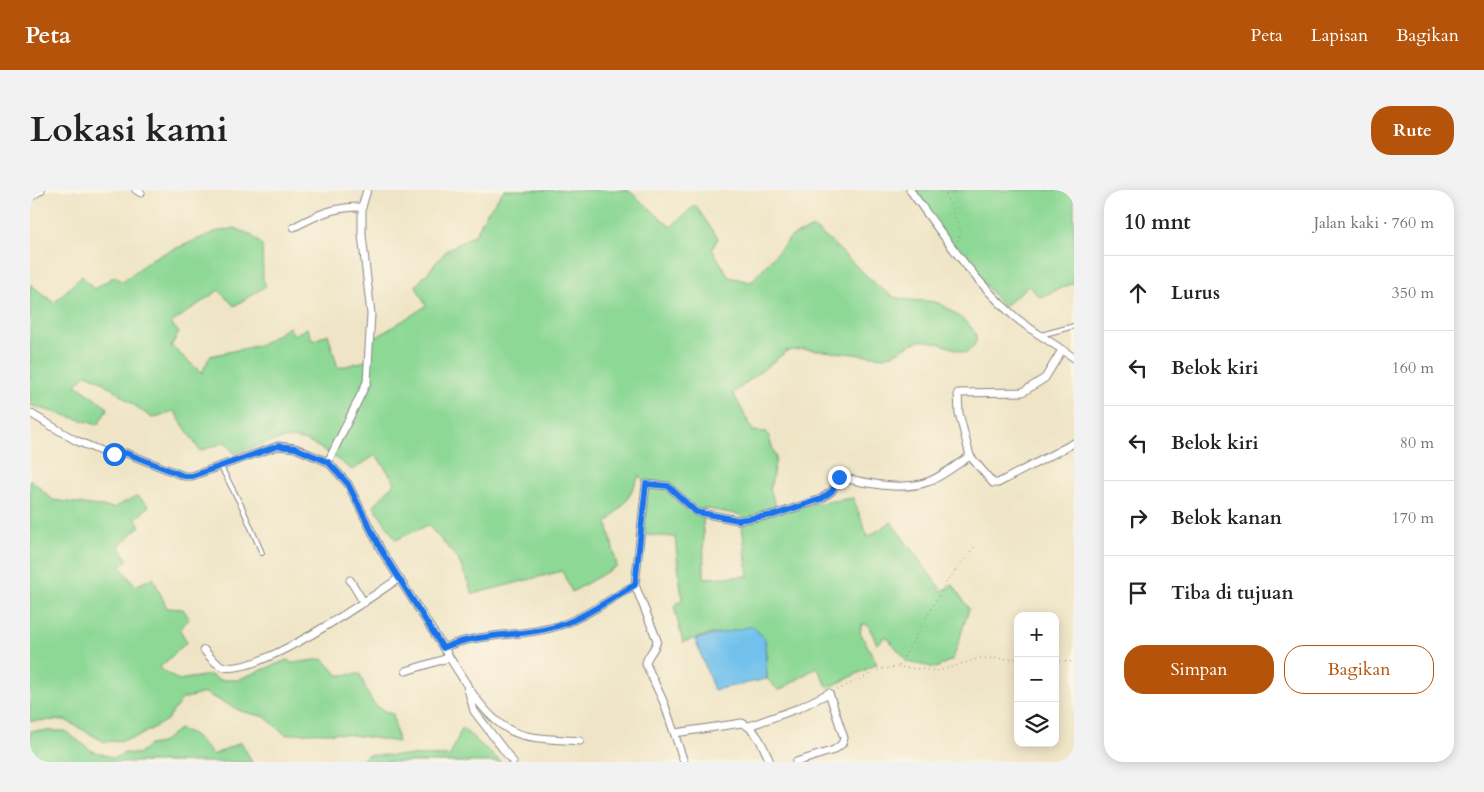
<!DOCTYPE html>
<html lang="id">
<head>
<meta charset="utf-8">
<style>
  body { margin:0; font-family:Cardo,serif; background:#f2f2f2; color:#222 }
  .controls { position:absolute; right:15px; bottom:15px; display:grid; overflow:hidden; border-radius:10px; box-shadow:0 2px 12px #0003 }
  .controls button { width:45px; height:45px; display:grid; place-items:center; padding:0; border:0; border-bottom:1px solid #e0e0e0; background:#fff; color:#222; font:25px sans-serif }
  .stop { position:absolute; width:15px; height:15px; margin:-11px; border:4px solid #1a73e8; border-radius:50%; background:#fff }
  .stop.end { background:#1a73e8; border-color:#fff; box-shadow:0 1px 5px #0008 }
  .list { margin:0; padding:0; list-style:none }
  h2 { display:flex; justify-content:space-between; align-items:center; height:65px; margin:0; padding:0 20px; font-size:21px }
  h2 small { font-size:16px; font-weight:400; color:#767676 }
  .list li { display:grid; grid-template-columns:32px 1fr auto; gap:15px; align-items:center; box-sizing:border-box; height:75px; padding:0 20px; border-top:1px solid #e0e0e0 }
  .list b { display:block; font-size:19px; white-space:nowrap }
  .list em { font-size:16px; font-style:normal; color:#767676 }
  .actions { display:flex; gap:10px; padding:15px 20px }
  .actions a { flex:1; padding:11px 0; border:1px solid #b45309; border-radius:20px; text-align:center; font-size:18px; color:#b45309 }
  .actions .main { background:#b45309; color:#fff }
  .icon { flex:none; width:28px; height:28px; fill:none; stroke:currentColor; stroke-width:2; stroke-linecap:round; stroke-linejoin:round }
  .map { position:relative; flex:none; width:1044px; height:572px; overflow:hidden; border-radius:20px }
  header { display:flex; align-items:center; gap:30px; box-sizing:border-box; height:70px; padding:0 25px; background:#b45309; color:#fff }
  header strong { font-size:24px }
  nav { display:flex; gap:28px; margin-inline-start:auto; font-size:18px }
  .intro { display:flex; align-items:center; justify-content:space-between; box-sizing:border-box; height:120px; padding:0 30px }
  h1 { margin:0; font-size:35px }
  .button { padding:12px 22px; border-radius:20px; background:#b45309; color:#fff; font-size:18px; font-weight:700 }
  main { display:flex; gap:30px; padding:0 30px }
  aside { flex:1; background:#fff; border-radius:20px; box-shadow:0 2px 12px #0003 }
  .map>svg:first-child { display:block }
  .green { fill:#8dd895; stroke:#587d68; fill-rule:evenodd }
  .water { fill:#71c1ec; stroke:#4a7294 }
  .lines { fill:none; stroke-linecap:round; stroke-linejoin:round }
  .service-casing { stroke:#888480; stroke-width:6 }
  .minor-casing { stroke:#888480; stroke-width:9 }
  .path { stroke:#888480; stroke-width:1; stroke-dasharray:1 4; stroke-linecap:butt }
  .service { stroke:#fff; stroke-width:4 }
  .minor { stroke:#fff; stroke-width:7 }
  .route { stroke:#1a73e8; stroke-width:6 }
</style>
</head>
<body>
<header>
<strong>Peta</strong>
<nav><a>Peta</a><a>Lapisan</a><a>Bagikan</a></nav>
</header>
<div class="intro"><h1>Lokasi kami</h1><a class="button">Rute</a></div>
<main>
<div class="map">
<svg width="1044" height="572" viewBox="0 0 1044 572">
  <rect width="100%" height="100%" fill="#fcf5e5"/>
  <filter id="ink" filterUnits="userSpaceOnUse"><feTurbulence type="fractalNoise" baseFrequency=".02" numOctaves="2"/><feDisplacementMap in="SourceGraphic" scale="10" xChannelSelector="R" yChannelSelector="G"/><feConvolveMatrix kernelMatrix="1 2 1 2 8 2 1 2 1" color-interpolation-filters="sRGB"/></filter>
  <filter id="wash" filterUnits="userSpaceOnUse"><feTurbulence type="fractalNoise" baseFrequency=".0096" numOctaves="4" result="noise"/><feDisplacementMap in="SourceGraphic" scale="20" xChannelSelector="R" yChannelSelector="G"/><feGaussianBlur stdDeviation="1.12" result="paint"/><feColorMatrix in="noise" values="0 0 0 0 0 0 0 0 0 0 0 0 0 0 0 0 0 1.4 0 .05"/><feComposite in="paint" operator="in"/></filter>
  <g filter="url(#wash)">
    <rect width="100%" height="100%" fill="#efe5c6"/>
    <g class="green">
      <path d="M474,0H598L641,37L665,15L688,48L682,59L699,87L721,92L762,46L784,38C811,58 830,83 856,102C871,114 890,108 908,113C913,114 919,120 924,123C938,133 959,148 936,163C923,159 899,147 886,152C875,156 866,164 854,167L773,159L757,161L703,203L723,241L737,242L746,268L740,299L747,319L823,308L838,347L861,332L912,401L923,395L939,419L923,469L906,478L878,472L856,446L847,454L838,435L832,434L830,442L847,474L798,498L787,477L749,501L737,489L735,449L680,444L653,452L644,416L652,410L645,347L613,345L616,292L609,286L597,310L577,333L587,376L542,402L532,381L443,404L428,369L398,335L366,350L344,316L365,292L346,265L322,280C306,269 288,253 268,249C252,245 220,259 204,264L196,252L170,261L144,221L122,228L68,189L56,184L46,195L78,218L68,235L0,215V94L24,113L52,86L64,99L85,86L92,92L123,68L185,42L205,38L221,45L232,55L233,89L236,96L204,116L189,100L141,133L149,143L141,156L172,183L180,166L230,155L259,137L264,145L277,138L283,151L298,144L308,178L339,170L342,150L396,116L386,96L418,59L446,44L456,24ZM673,318L711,325L718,386L674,388Z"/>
      <path d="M887,0H1044V93L1010,107L998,96L973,117L882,3Z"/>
      <path d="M0,289L23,310L83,318L107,306L119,316L106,329L110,336L89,356L98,370L91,377L105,396L123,388L137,418L153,419L159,428L150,440L157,452L129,478L148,490L180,485L190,490H207L257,470L263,473L293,469L308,485L330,484C339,505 339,517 363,524L368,552C330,546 295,539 256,545L235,527L211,521L175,503L152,509L137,530L109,546L94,550L75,552L35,530L0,531Z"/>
      <path d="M432,538L471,572H330L337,565L420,566Z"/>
      <path d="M149,539L163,544L183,565L211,552L222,572H0V541H35L62,561L84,568L95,563L108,564L119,555L131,553Z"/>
    </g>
    <path class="water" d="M723,436L735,449L737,489L684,500L665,449Z"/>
  </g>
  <g filter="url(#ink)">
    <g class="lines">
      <defs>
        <g id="service">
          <path d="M1011,145L1044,136"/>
          <path d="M190,275L212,317L232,363"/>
        </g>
        <g id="minor">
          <path d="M106,0L111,3"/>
          <path d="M880,0C912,44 944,91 985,127C1003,142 1025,154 1044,168"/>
          <path d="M0,7L11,0"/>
          <path d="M264,37C289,24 303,17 332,17"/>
          <path d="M0,223L45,250L73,262L84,264L96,263L154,286H162L248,256L265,258L298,272L318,294L351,360L437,495L444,521L483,572"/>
          <path d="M940,266L929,223L928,203L993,202L1015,188L1032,160"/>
          <path d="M298,272L337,192L341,124L332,45V17L337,0"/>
          <path d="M320,390L334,413"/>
          <path d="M413,458C451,441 495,448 534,434C557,426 583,407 605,395"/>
          <path d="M174,460C180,467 186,475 195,477C231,484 337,410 368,389"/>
          <path d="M376,481L418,468"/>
          <path d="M440,500C475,551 493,547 550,551"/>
          <path d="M719,536L769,518L799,503L814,548L812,554L804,560L766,572"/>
          <path d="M645,543L712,533C727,539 734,558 740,572"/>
          <path d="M654,572L634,513L616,474C617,464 626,460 627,450L605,395L616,294L638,296L666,322L708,330L744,325L791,309L802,301L809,287C836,293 873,302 900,291C914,285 927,274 940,266L963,293H968L1044,253"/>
        </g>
      </defs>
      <use href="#service" class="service-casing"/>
      <use href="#minor" class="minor-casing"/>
      <g class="path">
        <path d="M917,0L915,3L931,43L927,51"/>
        <path d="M1025,471L1044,472"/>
        <path d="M869,476L917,391L945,356"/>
        <path d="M807,500L851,479L868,477L909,481L950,468L988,469"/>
      </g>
      <use href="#service" class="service"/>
      <use href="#minor" class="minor"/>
    </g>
  </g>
  <g class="lines" filter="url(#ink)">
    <path class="route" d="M84,264L96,263L154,286H162L248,256L265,258L298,272L318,294L351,360L413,458C451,441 495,448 534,434C557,426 583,407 605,395L616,294L638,296L666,322L708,330L744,325L791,309L802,301L809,287"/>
  </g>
</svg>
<div class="controls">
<button>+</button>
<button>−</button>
<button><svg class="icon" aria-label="layers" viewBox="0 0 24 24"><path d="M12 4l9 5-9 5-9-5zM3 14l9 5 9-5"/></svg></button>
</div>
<div class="stop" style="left:84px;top:264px"></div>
<div class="stop end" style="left:809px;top:287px"></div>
</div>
<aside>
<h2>10 mnt<small>Jalan kaki · 760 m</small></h2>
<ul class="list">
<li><svg class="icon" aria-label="ahead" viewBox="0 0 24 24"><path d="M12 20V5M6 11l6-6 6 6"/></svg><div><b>Lurus</b></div><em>350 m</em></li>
<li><svg class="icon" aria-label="left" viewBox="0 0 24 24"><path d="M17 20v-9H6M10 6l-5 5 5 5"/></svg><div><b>Belok kiri</b></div><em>160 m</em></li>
<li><svg class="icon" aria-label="left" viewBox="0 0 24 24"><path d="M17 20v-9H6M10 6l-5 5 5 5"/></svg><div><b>Belok kiri</b></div><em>80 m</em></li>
<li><svg class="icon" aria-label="right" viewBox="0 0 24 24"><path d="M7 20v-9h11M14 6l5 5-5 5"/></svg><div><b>Belok kanan</b></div><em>170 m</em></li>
<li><svg class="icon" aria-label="arrive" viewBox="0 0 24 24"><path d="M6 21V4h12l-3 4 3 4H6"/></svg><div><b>Tiba di tujuan</b></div></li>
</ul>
<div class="actions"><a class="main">Simpan</a><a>Bagikan</a></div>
</aside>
</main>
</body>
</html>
